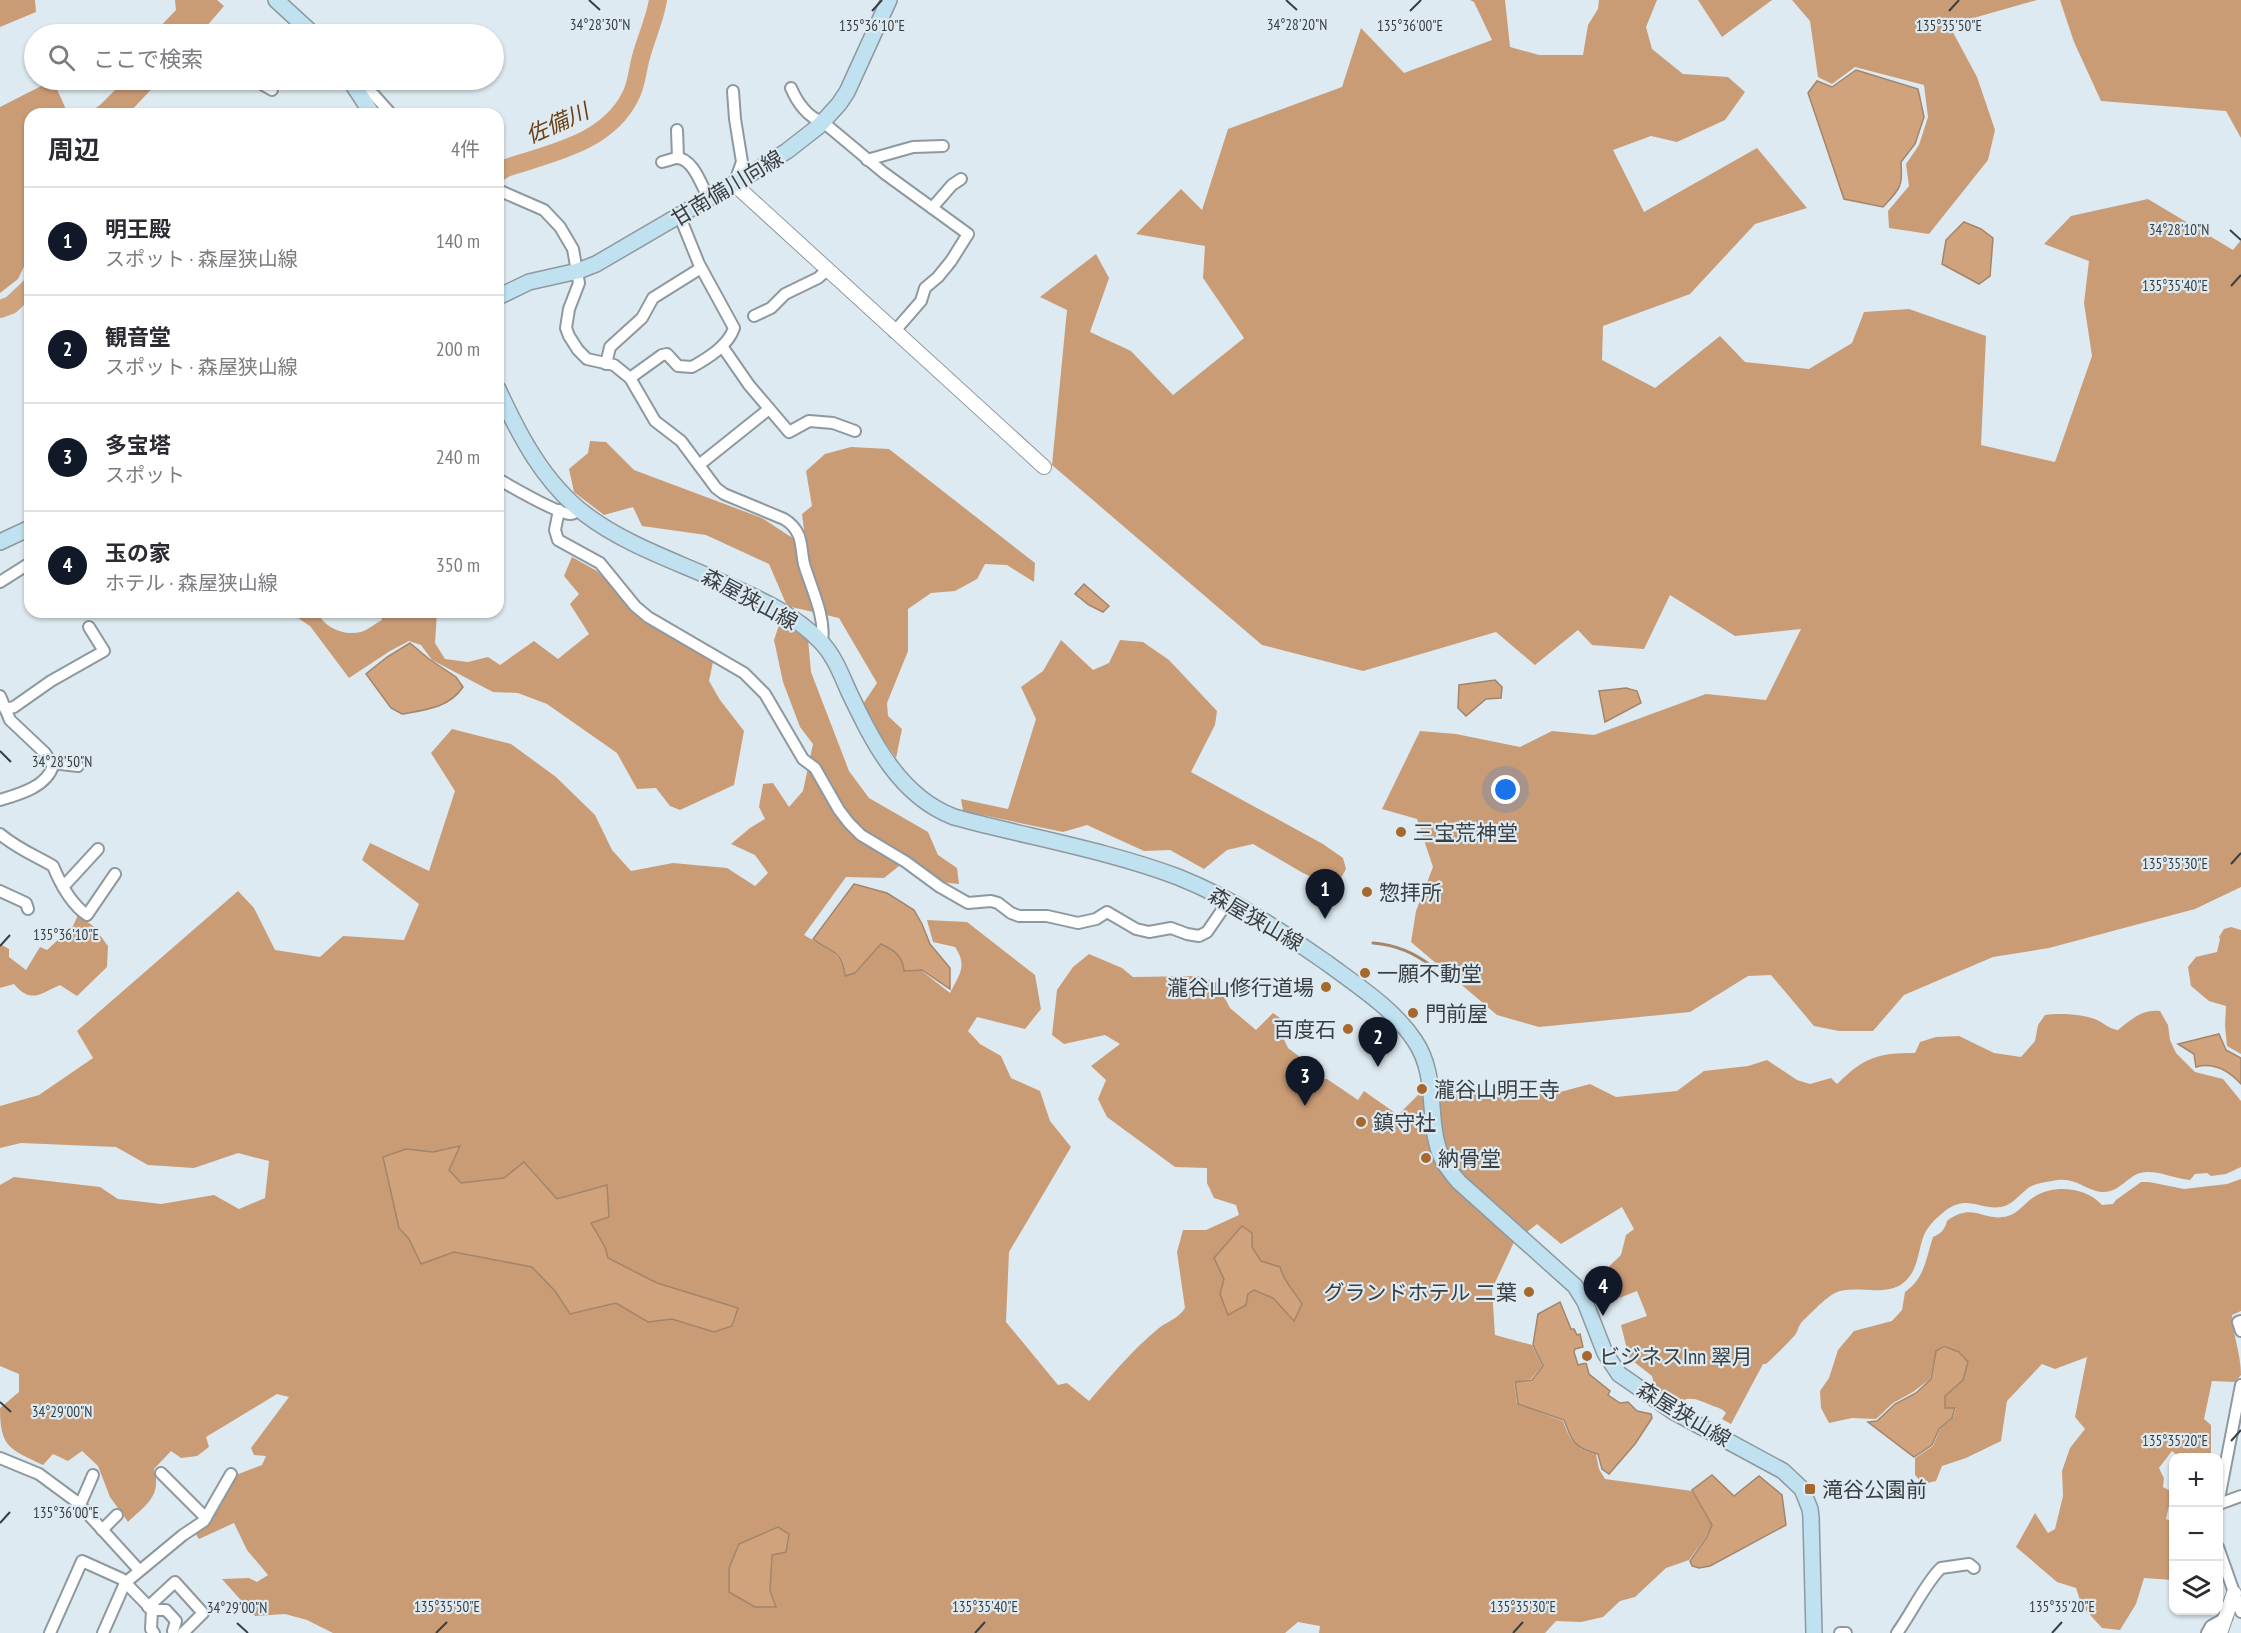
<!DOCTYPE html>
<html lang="ja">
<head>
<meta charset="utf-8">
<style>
  body { margin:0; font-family:"PT Sans Narrow","Noto Sans JP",sans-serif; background:#f2f2f3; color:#2b2b33 }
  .controls { position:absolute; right:18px; bottom:18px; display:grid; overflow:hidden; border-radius:12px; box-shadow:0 2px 4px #0004 }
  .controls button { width:54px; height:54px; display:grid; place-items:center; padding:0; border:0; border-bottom:2px solid #e1e1e2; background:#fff; color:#2b2b33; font:30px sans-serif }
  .you { position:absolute; left:1506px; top:790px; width:21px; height:21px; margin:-15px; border:4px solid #fff; border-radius:50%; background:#1a73e8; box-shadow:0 0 0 9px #1a73e833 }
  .badge { display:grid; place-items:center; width:39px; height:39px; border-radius:50%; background:#111827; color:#fff; font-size:20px; font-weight:700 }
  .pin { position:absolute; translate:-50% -50px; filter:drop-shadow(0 2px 3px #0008) }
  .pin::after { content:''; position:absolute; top:32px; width:21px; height:18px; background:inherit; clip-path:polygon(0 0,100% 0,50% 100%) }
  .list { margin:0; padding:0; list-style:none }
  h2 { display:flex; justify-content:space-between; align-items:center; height:78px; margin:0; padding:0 24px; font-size:26px }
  h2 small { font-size:20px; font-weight:400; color:#7c7c81 }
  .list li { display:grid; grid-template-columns:39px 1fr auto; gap:18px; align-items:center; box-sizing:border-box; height:108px; padding:0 24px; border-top:2px solid #e1e1e2 }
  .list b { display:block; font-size:22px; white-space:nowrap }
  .list p { margin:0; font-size:20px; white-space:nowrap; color:#7c7c81 }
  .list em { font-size:20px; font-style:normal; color:#7c7c81 }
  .icon { flex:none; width:33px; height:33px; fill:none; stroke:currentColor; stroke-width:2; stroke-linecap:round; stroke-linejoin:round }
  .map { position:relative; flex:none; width:2241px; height:1633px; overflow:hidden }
  .search { position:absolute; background:#fff; box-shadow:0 2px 4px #0004; left:24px; top:24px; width:480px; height:66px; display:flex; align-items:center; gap:15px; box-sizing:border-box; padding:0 21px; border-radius:33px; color:#7c7c81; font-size:22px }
  .panel { position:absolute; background:#fff; box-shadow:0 2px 4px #0004; left:24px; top:108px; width:480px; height:510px; border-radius:18px }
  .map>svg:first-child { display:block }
  .forest { fill:#c99c76 }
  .water { fill:#d0a37d; stroke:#a3856b; stroke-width:1.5 }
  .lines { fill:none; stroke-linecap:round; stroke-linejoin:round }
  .stream { stroke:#a3856b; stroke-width:3 }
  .river { stroke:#d0a37d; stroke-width:18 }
  .minor-casing { stroke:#8e999f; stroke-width:14 }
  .tertiary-casing { stroke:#8e999f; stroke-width:16 }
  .secondary-casing { stroke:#8e999f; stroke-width:18 }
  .minor { stroke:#fff; stroke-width:10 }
  .tertiary { stroke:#fff; stroke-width:14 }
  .secondary { stroke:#bfe1f0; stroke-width:15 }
  .ticks { fill:none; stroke:#393e40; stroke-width:2 }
  .poi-dot { fill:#a6682d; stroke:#deeaf1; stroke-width:2 }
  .labels { text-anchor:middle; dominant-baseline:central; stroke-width:4.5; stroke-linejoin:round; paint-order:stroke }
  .street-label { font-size:21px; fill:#393e40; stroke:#deeaf1 }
  .poi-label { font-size:21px; fill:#393e40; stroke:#deeaf1; text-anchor:start }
  .water-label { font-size:22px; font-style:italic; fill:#6b3f12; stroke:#deeaf1 }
  .ticks-label { font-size:15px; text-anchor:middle; fill:#393e40; stroke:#deeaf1; stroke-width:4.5; stroke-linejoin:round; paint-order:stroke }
</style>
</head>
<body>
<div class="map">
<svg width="2241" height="1633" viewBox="0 0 2241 1633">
  <rect width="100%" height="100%" fill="#deeaf1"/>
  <g class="forest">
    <path d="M0,0H35L36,12L0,27Z"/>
    <path d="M175,0H217L224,6L200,34H153L176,10Z"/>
    <path d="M1470,0H1505L1510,47L1539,55H1583L1588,25L1598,9L1599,0H1657L1646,27L1652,49L1683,74L1728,77L1745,92L1725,120L1677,142L1651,136L1613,150L1644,212L1757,148L1807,208L1755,224L1690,294L1603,326L1602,360L1655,388L1720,336L1745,362L1809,369L1852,343L1864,312L1909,309L1986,336L1981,445L2055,462L2092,356L2084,303L2089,261L2044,244L2071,216L2148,199L2233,250L2241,240V887L2195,909L2049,948L1993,957L1904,995L1873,1031H1839L1814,1026L1771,975L1748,976L1690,1012L1539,1027L1497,1015L1411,942L1416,911L1433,867L1417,819L1382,809L1420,731L1456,734L1520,747L1552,731L1594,735L1706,694L1766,700L1801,629L1735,636L1670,595L1644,649L1592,645L1578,630L1535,665L1496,632L1363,671L1262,645L1052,465L1067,310L1040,297L1096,254L1109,278L1090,332L1131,351L1173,395L1244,338L1203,278L1205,246L1136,234L1181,189L1202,210L1228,129L1342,87L1361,28L1404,73L1492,40L1474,2Z"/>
    <path d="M1698,0H1772L1722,37Z"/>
    <path d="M1792,0H2037L1949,25L1977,77L1995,130L1988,160L1929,234L1889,228L1888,211L1909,186L1906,164L1919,145L1928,117L1924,85L1855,67L1832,84L1818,77L1810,21Z"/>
    <path d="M2060,0H2241V138L2226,111L2101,101L2074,42Z"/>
    <path d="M53,80L68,114H30V254L18,279L0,293V107Z"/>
    <path d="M125,80H160L128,114H87L100,105Z"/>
    <path d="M590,441L606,442L634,470L762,518L791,537L804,530L802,514L812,506L806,471L825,454L851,447L889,449L1035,563L1034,582L1007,565L985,564L977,579L955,591L931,593L908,609V651L887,703L888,716L902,729L896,758L881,737L863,704L877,683L839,618L787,606L769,564L706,535L642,526L633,507L604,515L574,492L569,469L588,453Z"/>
    <path d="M572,557L597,571L640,616L713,662L709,681L720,700L744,731L734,785L680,810L670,806L656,788L637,789L617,753L547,704L518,693L493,692L432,660L421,645L409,641L390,651L349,678L310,626L295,616L294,612H317C325,628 343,636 361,632C368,630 376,623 382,620L379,612H437L435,643L445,659L468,662L488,657L500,665L534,641L558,659L589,634L570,604L579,594L564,576Z"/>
    <path d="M780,622L808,639L811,672L849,771L869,798L928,832L938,855L957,868L959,884L940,882L919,865L899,866L884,878L846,877L804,935C825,948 840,948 845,976L856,973L881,944C894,950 902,956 904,971H922L950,993C959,975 968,966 955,947L933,942L927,920L967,922L1035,975L1041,1009L1025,1029L977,1017L968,1031L980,1044L1001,1056L1011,1078L1040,1091L1050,1121L1071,1147L1009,1252L1006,1322L1058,1385L1067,1383L1089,1401C1111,1376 1133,1349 1159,1328C1168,1321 1178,1319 1185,1308L1177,1252L1183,1230H1206L1239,1215L1236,1205L1214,1198L1207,1183V1168L1175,1167L1107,1117L1098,1099L1106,1080L1091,1066L1120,1044L1105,1035L1064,1044L1052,1035L1057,990L1073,967L1089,954L1122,968L1133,977L1198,976L1217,983L1230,1008L1256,1030L1273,1013L1283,1020L1290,1030L1283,1037L1288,1048L1308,1063L1309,1072L1319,1079H1327L1358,1100L1364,1091L1398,1115L1419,1094L1464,1080L1480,1094H1553L1590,1084L1616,1097L1677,1091L1704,1071L1748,1066L1767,1060L1797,1080L1810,1084L1831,1078L1837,1084C1865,1057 1877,1053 1915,1053L1920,1042L1936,1037L1959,1036L1994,1053L2021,1057L2035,1041L2038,1025L2045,1015C2059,1013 2084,1014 2097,1020C2106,1024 2107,1028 2118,1030C2132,1019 2142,1009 2160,1011L2168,1025L2170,1040L2176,1053L2195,1072L2223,1079L2241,1101V1167L2226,1174L2211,1176L2207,1173L2195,1174L2190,1180C2174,1179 2156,1169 2140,1173C2127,1177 2119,1192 2104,1192C2086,1192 2076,1175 2052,1181C2044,1182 2033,1184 2027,1189C2018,1196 2012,1205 2001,1207C1979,1210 1967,1194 1945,1211C1936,1218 1928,1226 1924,1235C1917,1253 1919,1271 1902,1284C1883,1297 1852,1284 1835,1293C1826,1297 1808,1316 1801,1323C1798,1327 1798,1331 1795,1335C1786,1345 1776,1355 1766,1364H1763L1731,1424L1722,1419L1726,1413C1721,1408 1719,1408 1713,1406C1697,1400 1690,1394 1675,1405L1657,1396L1652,1376L1629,1358L1621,1325L1647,1316L1637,1291L1609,1302L1598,1277L1621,1255L1626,1235L1634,1229L1622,1207L1561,1244L1537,1224L1514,1242L1492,1289L1495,1335L1532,1345L1542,1366L1531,1379L1514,1382L1517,1404L1563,1421C1570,1440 1575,1450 1596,1454L1599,1469L1605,1479L1692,1491L1712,1525L1706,1537L1689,1560L1666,1568L1635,1597L1620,1601L1603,1617L1581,1622L1556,1621L1545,1633H1319L1320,1626L1298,1622L1285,1633H333L307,1620L285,1614L255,1616L222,1579L249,1578L257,1582L268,1575L247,1550L234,1523L199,1539L195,1533L236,1475L262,1465L266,1456L254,1455L251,1448L289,1397L277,1394L206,1437L209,1447L197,1456L181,1458L171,1451L154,1469C162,1496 146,1505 128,1522L110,1497L98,1466L82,1451L68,1461L53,1454L43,1465C10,1449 0,1448 0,1408L19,1392V1374L0,1366V1185L14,1177L100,1187L118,1199L161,1204L214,1195L239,1209L265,1198L269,1161L238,1153L194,1168L148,1165L116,1147L21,1143L0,1148V1106L39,1095L93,1058L77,1031L238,891L254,908L275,950L320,957L343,936L404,940L419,904L362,860L370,843L429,871L455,791L431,753L452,729L511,744L556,777L595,815L612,850L631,871L673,863L727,868L755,886L768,873L755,855L731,844L750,828L765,819L759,807L763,784L773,783L789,807L803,791L813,744L800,727L783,682L774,640Z"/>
    <path d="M1061,640L1093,670L1109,663L1120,640L1143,642L1169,660L1217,711L1215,725L1191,772L1323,844L1343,858L1346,869L1341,878L1329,885L1303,873L1253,844L1227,850L1204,869L1170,850L1144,851L1087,825L1063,832L963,811L961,799L1008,809L1036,719L1021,687L1043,671Z"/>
    <path d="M78,915L93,926L108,946L107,967L77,996L60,985C40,994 31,1004 14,984L0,988V944L9,949V957L26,970L40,947L47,950L73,926Z"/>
    <path d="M2231,927L2241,930V1054L2227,1046L2225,1026L2226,1006L2209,1001L2191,986L2188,967L2196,957L2217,952L2220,939L2219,937L2224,929Z"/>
    <path d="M2241,1179V1311L2232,1315C2233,1336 2241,1354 2241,1375L2235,1382L2212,1381L2204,1419L2211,1425V1457H2179L2172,1451L2159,1468L2164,1478L2163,1487L2172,1492L2166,1519L2173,1522V1580L2144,1578L2136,1604L2120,1630L2102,1628L2082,1606L2076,1588L2057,1582L2016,1547L2035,1513L2048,1533L2055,1529L2063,1496L2062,1471L2070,1448L2085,1429L2075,1417L2087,1357L2055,1369L2042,1364L2007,1401L2001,1441L1966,1458L1942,1466L1936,1481L1923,1484L1915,1475V1458L1933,1446L1940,1429L1953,1418L1956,1408H1945V1396L1963,1380L1968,1362L1960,1352L1944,1345L1936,1351L1930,1379L1913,1392L1893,1403L1876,1419L1852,1418L1829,1423L1821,1408L1820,1391L1829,1378L1838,1350L1854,1331L1892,1321L1902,1310L1905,1292C1925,1278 1926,1258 1933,1237C1941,1234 1945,1229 1947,1221C1974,1201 1983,1223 2008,1216C2019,1213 2025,1202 2034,1197C2054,1184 2086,1187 2102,1205L2113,1204L2116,1200L2141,1182H2149L2184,1189L2227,1184Z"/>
  </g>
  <g class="water">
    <path d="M1856,70L1918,89L1924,117L1915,144L1901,162C1903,187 1900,189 1883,207L1844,199L1808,93L1817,81L1832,87Z"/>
    <path d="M1964,222L1981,229L1993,238L1990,276L1979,284L1942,264L1946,240Z"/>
    <path d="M1084,584L1109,606L1103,612L1089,605L1075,594Z"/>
    <path d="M410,643L429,659L456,677L463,687C449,708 425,710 402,714L391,708L366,674L387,657Z"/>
    <path d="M1495,680L1502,687L1501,698L1486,699L1466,716L1458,708L1459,685Z"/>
    <path d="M1626,688L1637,691L1641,703L1605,722L1599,691Z"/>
    <path d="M854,884L887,893L914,910L922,924L930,944L950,968V989L922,970L904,971C903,956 894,950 881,944L855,973L845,976C841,948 831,953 813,939Z"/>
    <path d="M2219,1034L2226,1050L2241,1058V1084C2229,1071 2214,1062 2196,1067L2194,1054L2178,1044Z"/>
    <path d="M460,1146L449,1170L461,1183L504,1178L524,1162L557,1199L607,1185L609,1217L591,1223L605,1247L608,1258L657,1283L738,1308L732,1326L714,1332L672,1319L648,1322L616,1303L570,1314L555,1291L532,1267L454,1252L421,1264L409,1239L399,1228L383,1157L406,1149L433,1152Z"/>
    <path d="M1242,1226L1252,1233V1247L1261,1261L1280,1267C1284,1282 1294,1291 1302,1304L1294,1321L1273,1298L1254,1290L1248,1294L1246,1305L1228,1315L1220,1294L1224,1279L1214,1258Z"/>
    <path d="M1560,1302L1571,1329H1574L1577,1335L1580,1334L1583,1347L1575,1349L1574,1352L1578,1365L1586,1363L1589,1374L1610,1391L1608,1395L1620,1403L1628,1402L1637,1411L1651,1414L1652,1418L1635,1444L1609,1474L1602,1469L1598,1454C1574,1448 1572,1442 1564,1420L1518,1404L1515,1382L1532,1380L1543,1366L1533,1345L1538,1314Z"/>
    <path d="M1944,1346L1959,1352L1968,1362L1963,1380L1945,1396V1408H1955L1952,1418L1939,1429L1932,1445L1914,1457L1868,1422L1877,1421L1895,1404L1916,1393L1931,1379L1936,1351Z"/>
    <path d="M1712,1475L1734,1496L1759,1476L1782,1495L1786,1525L1710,1566L1699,1568L1692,1566L1690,1561L1707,1537L1712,1525L1692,1490Z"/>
    <path d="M778,1527L789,1534L786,1552L772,1555L770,1591L776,1607H755L729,1592V1568L739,1544Z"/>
  </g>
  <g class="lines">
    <path class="stream" d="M1373,943C1397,945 1415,953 1434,968"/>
    <g class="river">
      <path d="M498,173L506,168C551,153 607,143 630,97C637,85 637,71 641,57C646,38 655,19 658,0"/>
      <path d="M0,309L11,305L30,287"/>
    </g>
    <defs>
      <g id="minor">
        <path d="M255,80L272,90"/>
        <path d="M356,88L362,86L374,95L391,114"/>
        <path d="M791,88C797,102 808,118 823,122L884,173L968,234L951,261L938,277L925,288L921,301L894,332"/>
        <path d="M733,91L735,119L742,162L734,184"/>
        <path d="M677,130L678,158"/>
        <path d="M867,160L913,147L943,146"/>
        <path d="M662,162C666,161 672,159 676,158C693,157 702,187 709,199"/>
        <path d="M498,190L544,210L560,227L573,249L579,283L569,309L566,328L569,336L578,350L587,359L614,365L630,378L655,421L681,441L716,488L724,494L784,519C791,523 796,529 799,536C802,545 802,555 804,564C811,588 826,617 822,642"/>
        <path d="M932,208L952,185L961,179"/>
        <path d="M754,316L771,308L785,294L818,278L827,270"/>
        <path d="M722,346L749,385L789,432L809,421L833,423L855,431"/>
        <path d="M606,364L610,347L642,318L653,298L701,268"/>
        <path d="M630,378L662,355L667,354L678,366L692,367C708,358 728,346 734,328L699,264L680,217"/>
        <path d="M699,465L769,409"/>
        <path d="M498,479C512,487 556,513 570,514C575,514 575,512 578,509"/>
        <path d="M559,510L555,530L558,540L600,563L635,606L648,617L744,673L765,694L803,759L815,768L839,810L849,823L861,835L906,862L940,887L968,903L991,901L998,903L1011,913L1019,916H1047L1078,923L1096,919L1107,912L1136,929L1149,932L1171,928L1187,934L1199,936L1207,932L1229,900"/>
        <path d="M0,582L30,563"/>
        <path d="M0,696L10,720L45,753L53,766C46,787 20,794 0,800"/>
        <path d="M5,709L14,707L51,681L104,651L89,627"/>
        <path d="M52,763L78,766"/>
        <path d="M0,834C18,849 34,855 53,866C60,883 71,904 87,915L115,874"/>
        <path d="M63,887L98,849"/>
        <path d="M0,891L26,903L28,909"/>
        <path d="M2241,1321L2238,1322L2241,1331"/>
        <path d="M0,1458L39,1474L77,1502L139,1570"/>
        <path d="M161,1473L206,1518"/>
        <path d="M2218,1504L2241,1385"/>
        <path d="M2219,1504L2241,1496"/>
        <path d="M80,1505L93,1475"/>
        <path d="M102,1530L117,1515"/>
        <path d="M2218,1547L2241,1612"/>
        <path d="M148,1607L175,1582L203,1613L183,1633"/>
        <path d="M152,1610H166L176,1621L173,1631"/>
        <path d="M50,1633L82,1561L122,1579L152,1610L151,1629L154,1633"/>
        <path d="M103,1633L125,1583L183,1535L204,1521L231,1474"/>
        <path d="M1840,1633H1846"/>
        <path d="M1897,1633C1911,1614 1926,1582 1941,1568L1969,1564L1974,1568"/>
        <path d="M2207,1633L2211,1626L2227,1617"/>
      </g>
      <g id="tertiary">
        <path d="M734,184L1044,467"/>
        <path d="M2220,1633L2234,1593"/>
      </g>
      <g id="secondary">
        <path d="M276,0L313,34"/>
        <path d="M350,80L372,114"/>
        <path d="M498,297L529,282L578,271L596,264L757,170L787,151L819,126L839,104L847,92L889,0"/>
        <path d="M498,389C519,435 544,483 585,514C624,544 675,561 719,581C755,597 792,612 820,641C834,655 841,674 849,692C873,742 899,796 954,817C1028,837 1106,850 1178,877C1233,899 1280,930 1327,963C1358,986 1394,1009 1415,1041C1439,1077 1426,1119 1441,1156C1445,1166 1452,1174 1459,1182L1575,1286L1585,1302L1605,1353L1619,1374L1674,1412L1783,1471L1802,1489L1810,1509L1811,1517L1814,1633"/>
        <path d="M0,542L30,528"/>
      </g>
    </defs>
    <use href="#minor" class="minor-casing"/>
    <use href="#tertiary" class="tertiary-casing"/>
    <use href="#secondary" class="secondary-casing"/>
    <use href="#minor" class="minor"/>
    <use href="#tertiary" class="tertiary"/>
    <use href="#secondary" class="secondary"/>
  </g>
  <path class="ticks" d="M589,0L600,10M1286,0L1297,10M872,11L882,0M1410,11L1421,0M1949,11L1959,0M2230,230L2241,240M2231,286L2241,275M0,751L11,762M2231,864L2241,853M0,946L10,935M0,1402L11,1412M2231,1441L2241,1430M0,1523L10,1512M237,1623L248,1633M436,1633L447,1622M975,1633L985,1622M1513,1633L1523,1622M2052,1633L2062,1622"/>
  <g class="poi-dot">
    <circle cx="1401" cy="832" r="6"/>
    <circle cx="1367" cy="892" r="6"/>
    <circle cx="1365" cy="973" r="6"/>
    <circle cx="1326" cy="987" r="6"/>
    <circle cx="1413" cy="1013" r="6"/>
    <circle cx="1348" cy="1029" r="6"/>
    <circle cx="1422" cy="1089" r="6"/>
    <circle cx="1361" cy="1122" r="6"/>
    <circle cx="1426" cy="1158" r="6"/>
    <circle cx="1529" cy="1292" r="6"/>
    <circle cx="1587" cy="1356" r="6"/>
    <rect x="1804" y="1483" width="12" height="12" rx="3"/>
  </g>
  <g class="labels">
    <g class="street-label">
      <text transform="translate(727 188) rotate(-31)">甘南備川向線</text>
      <text transform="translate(750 599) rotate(28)">森屋狭山線</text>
      <text transform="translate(1256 919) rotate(30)">森屋狭山線</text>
      <text transform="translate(1684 1414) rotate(31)">森屋狭山線</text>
    </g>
    <g class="poi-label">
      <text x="1413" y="832">三宝荒神堂</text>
      <text x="1379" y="892">惣拝所</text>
      <text x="1377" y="973">一願不動堂</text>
      <text x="1314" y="987" text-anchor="end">瀧谷山修行道場</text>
      <text x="1425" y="1013">門前屋</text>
      <text x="1336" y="1029" text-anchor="end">百度石</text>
      <text x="1434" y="1089">瀧谷山明王寺</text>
      <text x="1373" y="1122">鎮守社</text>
      <text x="1438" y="1158">納骨堂</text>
      <text x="1517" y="1292" text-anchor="end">グランドホテル 二葉</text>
      <text x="1599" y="1356">ビジネスInn 翠月</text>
      <text x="1822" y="1489">滝谷公園前</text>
    </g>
    <g class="water-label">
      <text transform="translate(557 123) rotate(-24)">佐備川</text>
    </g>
  </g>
  <g class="ticks-label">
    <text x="1297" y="30">34°28'20"N</text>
    <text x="600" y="30">34°28'30"N</text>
    <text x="872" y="31">135°36'10"E</text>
    <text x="1410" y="31">135°36'00"E</text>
    <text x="1949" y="31">135°35'50"E</text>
    <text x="2179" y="235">34°28'10"N</text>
    <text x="2175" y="291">135°35'40"E</text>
    <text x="62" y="767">34°28'50"N</text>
    <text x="2175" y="869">135°35'30"E</text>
    <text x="66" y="940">135°36'10"E</text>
    <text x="62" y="1417">34°29'00"N</text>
    <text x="2175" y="1446">135°35'20"E</text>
    <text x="66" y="1518">135°36'00"E</text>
    <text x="447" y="1612">135°35'50"E</text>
    <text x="985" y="1612">135°35'40"E</text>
    <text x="1523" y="1612">135°35'30"E</text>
    <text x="2062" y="1612">135°35'20"E</text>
    <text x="237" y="1613">34°29'00"N</text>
  </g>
</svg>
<div class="controls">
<button>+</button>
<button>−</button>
<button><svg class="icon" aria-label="layers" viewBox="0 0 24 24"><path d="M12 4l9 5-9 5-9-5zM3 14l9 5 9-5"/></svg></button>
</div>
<div class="you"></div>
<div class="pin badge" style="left:1325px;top:919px">1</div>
<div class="pin badge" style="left:1378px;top:1067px">2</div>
<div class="pin badge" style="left:1305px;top:1106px">3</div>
<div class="pin badge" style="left:1603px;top:1316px">4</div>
<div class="search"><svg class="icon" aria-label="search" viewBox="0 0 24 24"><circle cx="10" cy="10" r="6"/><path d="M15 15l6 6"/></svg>ここで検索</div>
<section class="panel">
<h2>周辺<small>4件</small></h2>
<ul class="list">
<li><span class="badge">1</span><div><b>明王殿</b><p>スポット · 森屋狭山線</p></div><em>140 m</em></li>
<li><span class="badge">2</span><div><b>観音堂</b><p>スポット · 森屋狭山線</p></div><em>200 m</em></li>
<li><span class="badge">3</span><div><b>多宝塔</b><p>スポット</p></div><em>240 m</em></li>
<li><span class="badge">4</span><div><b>玉の家</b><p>ホテル · 森屋狭山線</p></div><em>350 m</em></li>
</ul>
</section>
</div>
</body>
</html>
